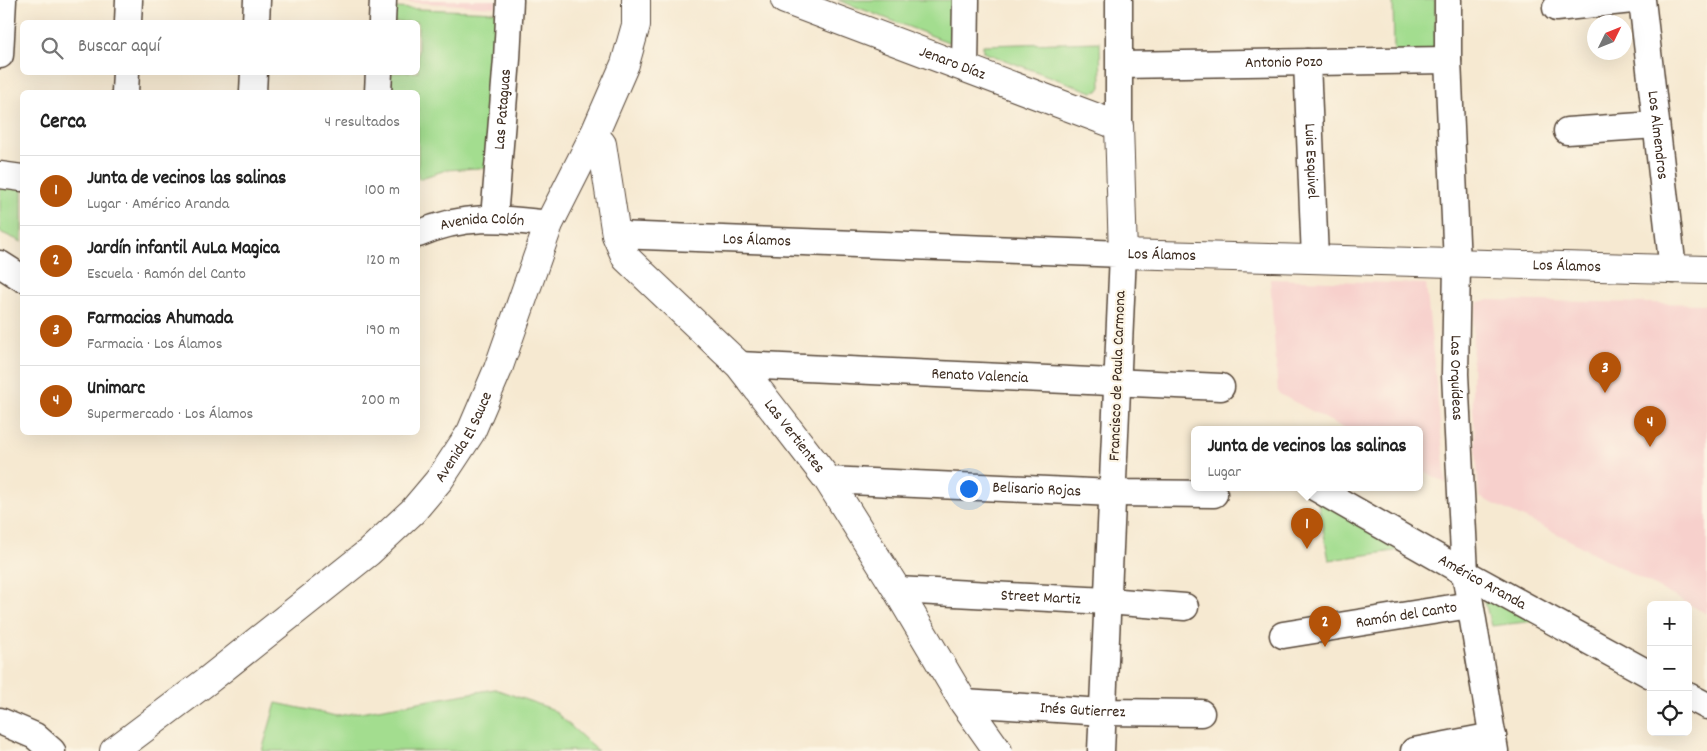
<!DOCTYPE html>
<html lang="es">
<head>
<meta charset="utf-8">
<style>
  body { margin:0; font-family:Dekko,sans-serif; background:#f6f6f6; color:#222 }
  .controls { position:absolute; right:15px; bottom:15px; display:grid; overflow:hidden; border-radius:8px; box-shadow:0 5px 20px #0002 }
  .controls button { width:45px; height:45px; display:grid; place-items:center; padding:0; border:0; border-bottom:1px solid #e0e0e0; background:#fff; color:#222; font:25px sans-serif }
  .compass { position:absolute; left:1587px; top:15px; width:45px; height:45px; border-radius:50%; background:#fff; box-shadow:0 5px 20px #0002; rotate:47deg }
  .you { position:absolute; left:968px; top:488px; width:18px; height:18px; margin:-12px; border:4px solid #fff; border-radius:50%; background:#1a73e8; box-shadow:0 0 0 8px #1a73e833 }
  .badge { display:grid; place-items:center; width:32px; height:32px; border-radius:50%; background:#b45309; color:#fff; font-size:16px; font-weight:700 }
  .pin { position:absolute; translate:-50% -41px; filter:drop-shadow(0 1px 2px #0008) }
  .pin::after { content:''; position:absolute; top:26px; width:18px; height:15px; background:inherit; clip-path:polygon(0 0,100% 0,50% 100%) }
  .popup { position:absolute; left:1191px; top:426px; width:232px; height:65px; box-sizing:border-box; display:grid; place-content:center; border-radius:8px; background:#fff; filter:drop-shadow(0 1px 4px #0005); font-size:16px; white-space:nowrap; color:#767676 }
  .popup b { font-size:19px; color:#222 }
  .popup::after { content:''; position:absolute; left:50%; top:100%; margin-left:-10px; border:10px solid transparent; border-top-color:#fff }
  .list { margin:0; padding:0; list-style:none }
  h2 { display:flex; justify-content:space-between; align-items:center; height:65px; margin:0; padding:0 20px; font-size:21px }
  h2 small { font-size:16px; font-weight:400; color:#767676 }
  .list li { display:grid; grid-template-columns:32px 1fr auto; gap:15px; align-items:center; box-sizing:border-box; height:70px; padding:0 20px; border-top:1px solid #e0e0e0 }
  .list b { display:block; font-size:19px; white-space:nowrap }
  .list p { margin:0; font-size:16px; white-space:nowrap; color:#767676 }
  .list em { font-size:16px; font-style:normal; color:#767676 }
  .icon { flex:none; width:28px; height:28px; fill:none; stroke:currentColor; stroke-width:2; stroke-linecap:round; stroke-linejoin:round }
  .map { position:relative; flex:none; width:1707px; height:751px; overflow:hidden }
  .search { position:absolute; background:#fff; box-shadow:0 5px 20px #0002; left:20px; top:20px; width:400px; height:55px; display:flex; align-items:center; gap:12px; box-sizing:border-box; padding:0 18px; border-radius:8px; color:#767676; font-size:19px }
  .panel { position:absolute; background:#fff; box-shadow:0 5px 20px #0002; left:20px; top:90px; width:400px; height:345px; border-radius:8px }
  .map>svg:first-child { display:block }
  .built { fill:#f7d0cc }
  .green { fill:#a3dd8f; stroke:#6f8456 }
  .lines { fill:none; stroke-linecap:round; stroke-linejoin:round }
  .minor-casing { stroke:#574739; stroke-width:29 }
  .tertiary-casing { stroke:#574739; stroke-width:30 }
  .minor { stroke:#fff; stroke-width:26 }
  .tertiary { stroke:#fff; stroke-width:28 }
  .labels { text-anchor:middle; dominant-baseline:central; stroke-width:4.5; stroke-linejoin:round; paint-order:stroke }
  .street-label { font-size:16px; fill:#3b2a1e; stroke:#fcf5e5 }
</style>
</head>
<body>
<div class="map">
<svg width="1707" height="751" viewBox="0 0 1707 751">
  <rect width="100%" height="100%" fill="#fcf5e5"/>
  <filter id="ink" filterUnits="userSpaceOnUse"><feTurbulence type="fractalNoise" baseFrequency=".02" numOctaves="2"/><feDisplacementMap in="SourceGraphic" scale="10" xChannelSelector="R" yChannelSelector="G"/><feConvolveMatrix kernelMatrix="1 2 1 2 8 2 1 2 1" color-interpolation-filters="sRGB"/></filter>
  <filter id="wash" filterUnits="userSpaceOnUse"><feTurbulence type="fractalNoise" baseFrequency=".0096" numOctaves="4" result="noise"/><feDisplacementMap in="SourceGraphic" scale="20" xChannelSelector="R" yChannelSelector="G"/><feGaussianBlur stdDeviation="1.12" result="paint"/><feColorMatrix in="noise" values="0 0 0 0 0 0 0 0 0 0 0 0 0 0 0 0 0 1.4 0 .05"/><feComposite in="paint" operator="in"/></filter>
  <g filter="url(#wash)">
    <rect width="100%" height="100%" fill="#f6e9d1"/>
    <g class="built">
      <path d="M393,0H496V7L393,1Z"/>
      <path d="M1270,279L1426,284L1446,483L1420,469V430H1347L1278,393Z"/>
      <path d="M1488,300L1707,304V614L1558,534L1479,497L1472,392L1473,322L1478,302Z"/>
    </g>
    <g class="green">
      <path d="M838,0H954L956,45Z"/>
      <path d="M1393,0H1435V52H1394Z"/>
      <path d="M394,8L497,12L495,167L446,170L418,179V92H389L390,73L418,72V22H393Z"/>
      <path d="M1100,42L1101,87L1098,91L1092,92L983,52V45Z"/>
      <path d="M0,182H22V242L0,232Z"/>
      <path d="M1317,498L1402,550L1329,560Z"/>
      <path d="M1482,589L1535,621L1491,626Z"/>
      <path d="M495,689L552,709L598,751H262L276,703L337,716Z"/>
    </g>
  </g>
  <g filter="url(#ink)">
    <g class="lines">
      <defs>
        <g id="minor">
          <path id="s1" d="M1448,0V60L1457,264L1455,374L1465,573L1495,751"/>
          <path id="s2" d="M1642,0L1673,270"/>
          <path d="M1556,8L1632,0"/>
          <path d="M128,22L129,0"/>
          <path d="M256,22L257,0"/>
          <path d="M382,22L383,0"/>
          <path d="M0,55L3,0"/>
          <path id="s3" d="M1307,62L1315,259"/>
          <path id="s4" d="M1120,65L1448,60"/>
          <path d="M965,68L966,0"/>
          <path d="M125,92L126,72"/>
          <path d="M253,92L254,72"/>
          <path d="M378,92L379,72"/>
          <path d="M1119,126V0"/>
          <path d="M1567,131L1656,125"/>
          <path d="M0,175L22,178"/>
          <path id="s5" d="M494,218L507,59L510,0"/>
          <path id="s6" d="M418,234C464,214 500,218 549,224"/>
          <path id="s7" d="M616,235L1123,254L1101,751"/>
          <path d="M0,264L22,278"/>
          <path id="s8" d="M739,365L1221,387"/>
          <path id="s9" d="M828,480L1113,493L1214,494"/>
          <path id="s10" d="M1316,488L1465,573L1651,675"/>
          <path id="s11" d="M897,590L1107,601L1185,607"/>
          <path id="s12" d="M1283,635L1470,605"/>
          <path d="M1688,696L1707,706"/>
          <path id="s13" d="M964,703L1103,712L1201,713"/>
          <path d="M0,721L35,736L52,751"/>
          <path d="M1414,751L1493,736"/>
        </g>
        <g id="tertiary">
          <path id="s14" d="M785,0L1119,126L1123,254L1707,270"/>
          <path id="s15" d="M594,135L602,144L616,235L626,258L739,365L828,480L897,590L964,703L998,751"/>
          <path id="s16" d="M114,751L207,681L369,552L413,511L440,479L471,432L498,369L549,224L594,135L625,64L636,25V0"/>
        </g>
      </defs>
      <use href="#minor" class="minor-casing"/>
      <use href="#tertiary" class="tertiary-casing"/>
      <use href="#minor" class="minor"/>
      <use href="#tertiary" class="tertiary"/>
    </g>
  </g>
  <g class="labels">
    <g class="street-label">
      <text stroke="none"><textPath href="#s4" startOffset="164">Antonio Pozo</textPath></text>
      <text stroke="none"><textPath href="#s14" startOffset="179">Jenaro Díaz</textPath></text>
      <text stroke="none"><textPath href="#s5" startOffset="109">Las Pataguas</textPath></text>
      <text stroke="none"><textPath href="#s2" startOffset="136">Los Almendros</textPath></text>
      <text stroke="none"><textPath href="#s3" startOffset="99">Luis Esquivel</textPath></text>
      <text stroke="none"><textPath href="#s6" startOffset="66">Avenida Colón</textPath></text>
      <text stroke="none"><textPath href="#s7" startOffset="141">Los Álamos</textPath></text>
      <text stroke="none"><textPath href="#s14" startOffset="524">Los Álamos</textPath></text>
      <text stroke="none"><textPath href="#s14" startOffset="929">Los Álamos</textPath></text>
      <text transform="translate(1118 376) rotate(-88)">Francisco de Paula Carmona</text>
      <text stroke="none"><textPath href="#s8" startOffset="241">Renato Valencia</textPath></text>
      <text stroke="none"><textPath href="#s1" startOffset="378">Las Orquídeas</textPath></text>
      <text stroke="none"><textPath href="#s15" startOffset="375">Las Vertientes</textPath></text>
      <text stroke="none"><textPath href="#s16" startOffset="474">Avenida El Sauce</textPath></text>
      <text stroke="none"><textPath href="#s9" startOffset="209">Belisario Rojas</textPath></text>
      <text stroke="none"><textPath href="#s10" startOffset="191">Américo Aranda</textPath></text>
      <text stroke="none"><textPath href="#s11" startOffset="144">Street Martiz</textPath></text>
      <text stroke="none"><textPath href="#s12" startOffset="125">Ramón del Canto</textPath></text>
      <text stroke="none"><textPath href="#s13" startOffset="119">Inés Gutierrez</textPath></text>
    </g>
  </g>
</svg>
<div class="controls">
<button>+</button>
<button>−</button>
<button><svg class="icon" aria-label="locate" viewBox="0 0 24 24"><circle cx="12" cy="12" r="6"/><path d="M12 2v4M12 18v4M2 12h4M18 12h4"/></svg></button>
</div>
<svg class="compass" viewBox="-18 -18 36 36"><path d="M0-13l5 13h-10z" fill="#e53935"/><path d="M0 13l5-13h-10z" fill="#767676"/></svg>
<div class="you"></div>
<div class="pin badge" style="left:1307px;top:549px">1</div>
<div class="popup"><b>Junta de vecinos las salinas</b>Lugar</div>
<div class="pin badge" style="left:1325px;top:647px">2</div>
<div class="pin badge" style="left:1605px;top:393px">3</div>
<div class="pin badge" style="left:1650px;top:447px">4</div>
<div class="search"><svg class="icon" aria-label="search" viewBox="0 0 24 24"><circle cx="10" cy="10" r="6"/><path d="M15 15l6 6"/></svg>Buscar aquí</div>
<section class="panel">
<h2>Cerca<small>4 resultados</small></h2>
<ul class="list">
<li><span class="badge">1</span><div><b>Junta de vecinos las salinas</b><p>Lugar · Américo Aranda</p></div><em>100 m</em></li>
<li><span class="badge">2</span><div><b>Jardín infantil AuLa Magica</b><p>Escuela · Ramón del Canto</p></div><em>120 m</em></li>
<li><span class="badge">3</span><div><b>Farmacias Ahumada</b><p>Farmacia · Los Álamos</p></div><em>190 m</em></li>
<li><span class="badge">4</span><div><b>Unimarc</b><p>Supermercado · Los Álamos</p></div><em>200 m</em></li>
</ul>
</section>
</div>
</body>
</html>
